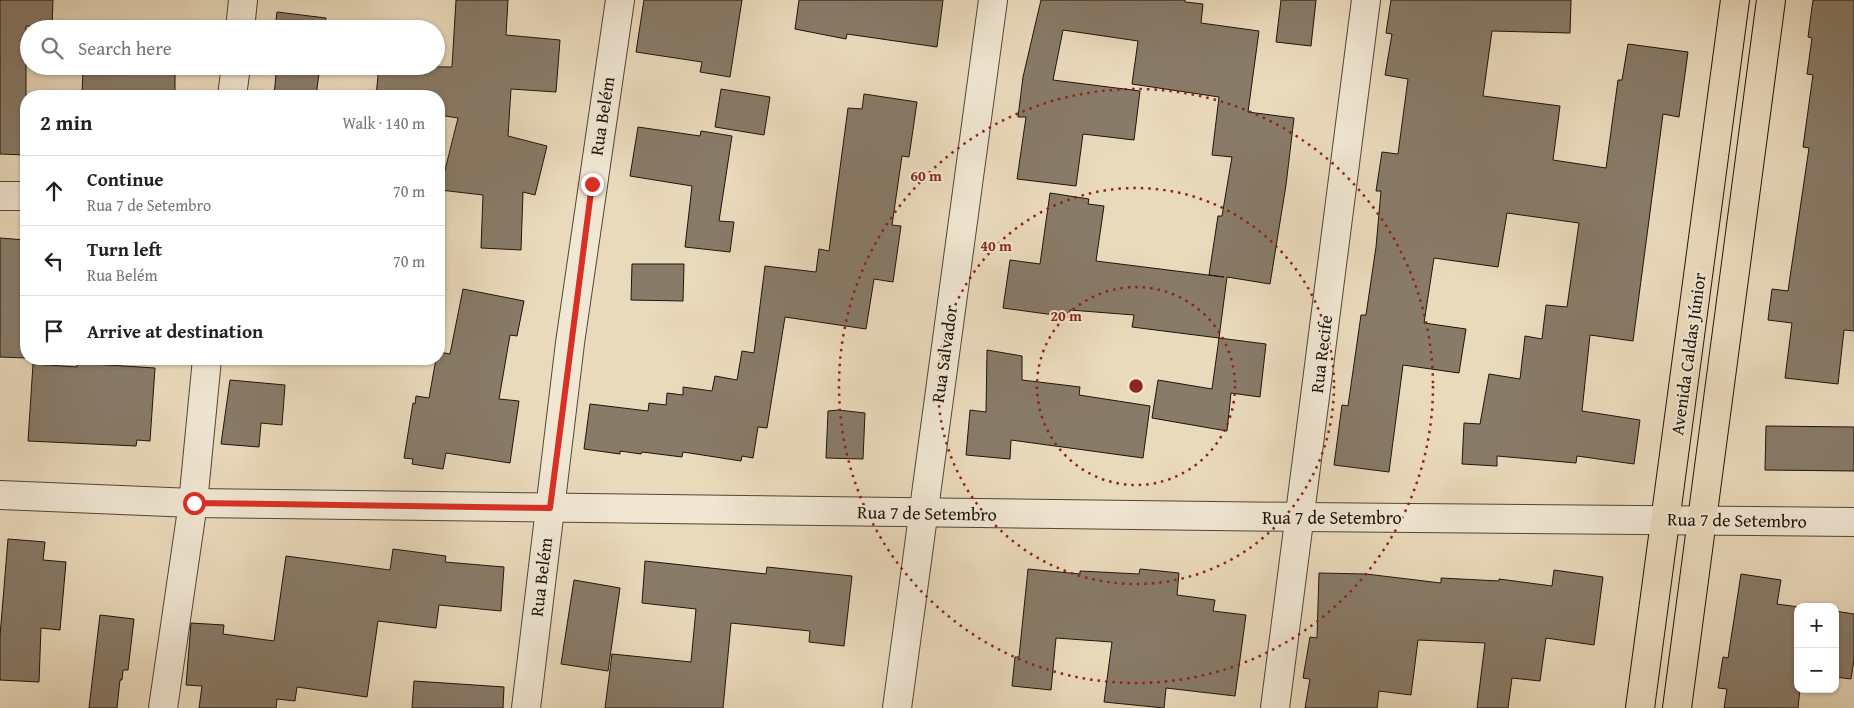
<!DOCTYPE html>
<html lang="en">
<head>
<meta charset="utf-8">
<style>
  body { margin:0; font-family:"Gentium Book Plus",serif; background:#f2f2f2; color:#202124 }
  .controls { position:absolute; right:15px; bottom:15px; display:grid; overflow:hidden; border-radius:10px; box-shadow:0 1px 4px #0004 }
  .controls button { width:45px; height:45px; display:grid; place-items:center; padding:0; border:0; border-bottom:1px solid #e0e0e0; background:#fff; color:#202124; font:25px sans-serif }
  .stop { position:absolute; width:15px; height:15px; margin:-11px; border:4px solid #d93025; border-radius:50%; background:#fff }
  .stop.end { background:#d93025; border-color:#fff; box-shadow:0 1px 5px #0008 }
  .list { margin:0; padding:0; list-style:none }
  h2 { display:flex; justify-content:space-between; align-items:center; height:65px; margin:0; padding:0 20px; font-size:21px }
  h2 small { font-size:16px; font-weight:400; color:#757577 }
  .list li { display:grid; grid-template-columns:32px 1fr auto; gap:15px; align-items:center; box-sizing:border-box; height:70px; padding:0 20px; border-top:1px solid #e0e0e0 }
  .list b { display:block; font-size:19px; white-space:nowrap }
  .list p { margin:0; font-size:16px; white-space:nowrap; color:#757577 }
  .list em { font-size:16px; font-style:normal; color:#757577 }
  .icon { flex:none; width:28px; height:28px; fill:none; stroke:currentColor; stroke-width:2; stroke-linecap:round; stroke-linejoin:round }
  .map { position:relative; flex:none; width:1854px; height:708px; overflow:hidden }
  .search { position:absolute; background:#fff; box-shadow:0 1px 4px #0004; left:20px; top:20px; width:425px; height:55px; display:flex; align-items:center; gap:12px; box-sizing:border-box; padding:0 18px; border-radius:28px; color:#757577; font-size:19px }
  .panel { position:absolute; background:#fff; box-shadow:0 1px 4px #0004; left:20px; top:90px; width:425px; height:275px; border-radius:20px }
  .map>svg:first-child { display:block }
  .building { fill:#887b68; stroke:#1e140d }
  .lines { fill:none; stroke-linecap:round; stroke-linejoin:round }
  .minor-casing { stroke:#514639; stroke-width:30 }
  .major-casing { stroke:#1e140d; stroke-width:30 }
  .minor { stroke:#f1e7d3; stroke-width:28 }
  .major { stroke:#eadabc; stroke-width:28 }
  .route { stroke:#d93025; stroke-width:6 }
  .ring { fill:none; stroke:#8f2418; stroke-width:2.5; stroke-dasharray:2.5 5 }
  .labels { text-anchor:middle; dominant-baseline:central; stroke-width:4; stroke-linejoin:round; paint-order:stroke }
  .street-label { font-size:18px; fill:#1e140d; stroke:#f1e7d3 }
  .centre { fill:#8f2418; stroke:#f1e7d3; stroke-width:2.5 }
  .ring-label { font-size:15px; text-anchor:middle; font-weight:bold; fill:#8f2418; stroke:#f1e7d3; stroke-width:4; stroke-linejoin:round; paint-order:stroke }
</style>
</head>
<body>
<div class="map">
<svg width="1854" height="708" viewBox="0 0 1854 708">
  <rect width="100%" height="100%" fill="#eadabc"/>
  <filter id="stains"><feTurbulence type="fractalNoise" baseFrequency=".004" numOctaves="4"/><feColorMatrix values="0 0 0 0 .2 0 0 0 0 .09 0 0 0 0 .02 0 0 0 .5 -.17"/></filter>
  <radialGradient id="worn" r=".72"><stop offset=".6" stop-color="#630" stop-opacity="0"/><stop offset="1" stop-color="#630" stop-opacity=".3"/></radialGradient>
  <g class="building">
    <path d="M0,0H53L52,27L26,26V155L0,154Z"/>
    <path d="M456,0H508L506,35L560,40L556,92L511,89L508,136L547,146L535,195L523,192L521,250L481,248L483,195L440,190L458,118L439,115V96H376L379,66L452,67Z"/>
    <path d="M644,0H742L730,77L700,72L702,62L636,52Z"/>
    <path d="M799,0H943L937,47L847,34L846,39L795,29Z"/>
    <path d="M1041,0H1185V2L1203,4L1201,23L1259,31L1248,112L1294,118L1286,185L1270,284L1227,277L1219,338L1132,327L1134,315L1070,310L1069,317L1003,308L1010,260L1040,264L1050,193L1089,199L1088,204L1104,206L1096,261L1224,277L1209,275L1218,216H1222L1232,157L1212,155L1219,97L1132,84L1138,41L1063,30L1053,80L1140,91L1134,140L1083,134L1076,186L1017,179L1026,117H1018L1023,77Z"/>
    <path d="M1281,0H1316L1311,46L1276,42Z"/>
    <path d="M1391,0H1571L1570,33L1492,31L1483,96L1560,106L1553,160L1606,168L1618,80H1622L1628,44L1688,52L1679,117L1663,114L1633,341L1590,335L1582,411L1640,420L1634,464L1577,456L1576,463L1497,456V466L1462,464L1464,423L1480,424L1489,374L1520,379L1525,336L1542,339L1546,305L1567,307L1579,223L1507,213L1498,267L1434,258L1424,323L1466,329L1459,373L1403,365L1389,472L1334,465L1342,405L1348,406L1361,315H1366L1376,247L1381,191H1376L1382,152L1398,154L1408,79L1385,75L1392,34L1386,33Z"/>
    <path d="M1813,0H1854V331L1844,330L1838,384L1785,378L1792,323L1768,320L1772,289L1788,291L1809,148L1803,147L1813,75L1807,74L1812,38L1808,37Z"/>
    <path d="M277,12L326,18L324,29H275Z"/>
    <path d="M83,66H175V96H82Z"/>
    <path d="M270,66H320L316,96H274L276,74H270Z"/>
    <path d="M721,89L770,97L764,135L715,127Z"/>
    <path d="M864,94L917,102L909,157L902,156L892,225L901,226L893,282L874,279L866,329L785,317L767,428L758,427L753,458L742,456L741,461L683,452L682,457L642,452L641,454L620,451V454L584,449L590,404L648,411L649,403L666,405L667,393L683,395V387L712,391L715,376L737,380L742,351L754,353L765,266L816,272L819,249L829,251L848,108L862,109Z"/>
    <path d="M638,127L700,136L701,131L732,136L719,221L734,222L730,252L685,247L692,186L630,176Z"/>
    <path d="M0,238L26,240V358L0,357Z"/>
    <path d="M632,264H684L683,301L631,300Z"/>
    <path d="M463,289L524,301L517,336L510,335L499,399L519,401L510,463L446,453L443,469L412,464L413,459L404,458L413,403L415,404L416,396L429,398L436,359H439V352L450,354Z"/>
    <path d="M1219,338L1266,344L1260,397L1231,393L1227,431L1152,418L1158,380L1212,389Z"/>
    <path d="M987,350L1022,356V380L1080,387L1079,395L1150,406L1143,458L1011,440L1010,459L966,455L970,410L986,412Z"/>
    <path d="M77,363L155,368L150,441L137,440L136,446L28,441L33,364L77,367Z"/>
    <path d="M230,380L285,385L282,425L261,423L259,447L221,444Z"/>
    <path d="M838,410L865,413L863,459L826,458L828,411Z"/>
    <path d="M1766,426L1854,427V471L1765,470Z"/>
    <path d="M8,539L45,542L43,560L66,562L60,630L41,628L39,682L0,680V636Z"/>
    <path d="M393,549L446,556L445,562L504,567L501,611L439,605L436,628L378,621L367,697L297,687L295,701L277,699L276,708H199L202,686L186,685L191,623L224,625L223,634L274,641L286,556L390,570Z"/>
    <path d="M645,561L766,574L767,567L852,576L844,646L809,642L810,631L731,623L723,708H605L612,654L691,662L696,609L642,603Z"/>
    <path d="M1028,569L1080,574V571L1139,574L1140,569L1179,573L1177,595L1215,600L1213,611L1246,615L1235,696L1166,688L1164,708L1104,702L1112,642L1056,638L1051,690L1012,686L1015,657H1019Z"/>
    <path d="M1554,570L1603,577L1594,645L1546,638L1540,681L1512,678L1508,708H1477L1485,643L1418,640L1411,695L1379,691L1377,708H1305L1310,679L1303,678L1310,637L1317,638L1319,573L1366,574L1441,583V578L1499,581V579L1552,586Z"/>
    <path d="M1741,574L1781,580L1777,604L1799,607L1798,689H1800L1798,708H1724L1727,689L1718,688L1723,657L1728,658Z"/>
    <path d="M574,580L620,588L608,671L561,664Z"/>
    <path d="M1835,611L1854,614V660L1851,679L1835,677Z"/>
    <path d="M100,615L134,619L128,670H123L122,680H120L117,708H89Z"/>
    <path d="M414,681L504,687L503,708H412Z"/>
  </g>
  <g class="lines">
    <defs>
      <g id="minor">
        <path d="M240,29L243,0"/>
        <path d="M232,96L236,66"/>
        <path d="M0,196H26"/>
        <path d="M0,495L193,503L1301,517L1854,522"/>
        <path d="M163,708L193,503L207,359"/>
        <path d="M526,708L570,343L620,0"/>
        <path d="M897,708L993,0"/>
        <path d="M1275,708L1366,0"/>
      </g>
      <g id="major">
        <path d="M1640,708L1735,0"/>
        <path d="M1677,708L1771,0"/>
      </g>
    </defs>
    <use href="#minor" class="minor-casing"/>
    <use href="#major" class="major-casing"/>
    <use href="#minor" class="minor"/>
    <use href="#major" class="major"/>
  </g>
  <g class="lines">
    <path class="route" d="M194,503L550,508L592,184"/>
  </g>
  <g class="ring">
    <circle cx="1136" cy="386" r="99"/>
    <circle cx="1136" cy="386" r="198"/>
    <circle cx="1136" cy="386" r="297"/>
  </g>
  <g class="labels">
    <g class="street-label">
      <text transform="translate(602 116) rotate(-81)">Rua Belém</text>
      <text transform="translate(944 354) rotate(-82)">Rua Salvador</text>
      <text transform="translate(1321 354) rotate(-83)">Rua Recife</text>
      <text transform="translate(1688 354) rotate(-82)">Avenida Caldas Júnior</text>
      <text transform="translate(927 513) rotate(1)">Rua 7 de Setembro</text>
      <text x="1332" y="517">Rua 7 de Setembro</text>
      <text transform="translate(1737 520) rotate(1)">Rua 7 de Setembro</text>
      <text transform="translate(541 577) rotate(-83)">Rua Belém</text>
    </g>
  </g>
  <circle cx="1136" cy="386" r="8" class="centre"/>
  <g class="ring-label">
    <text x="926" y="181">60 m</text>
    <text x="996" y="251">40 m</text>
    <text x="1066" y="321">20 m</text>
  </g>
  <rect width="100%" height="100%" filter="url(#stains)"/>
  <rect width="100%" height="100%" fill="url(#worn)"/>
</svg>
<div class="controls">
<button>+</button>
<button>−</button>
</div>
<div class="stop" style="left:194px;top:503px"></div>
<div class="stop end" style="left:592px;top:184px"></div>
<div class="search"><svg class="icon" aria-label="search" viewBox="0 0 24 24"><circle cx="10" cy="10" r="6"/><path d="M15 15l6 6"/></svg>Search here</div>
<section class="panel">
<h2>2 min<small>Walk · 140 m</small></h2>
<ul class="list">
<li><svg class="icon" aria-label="ahead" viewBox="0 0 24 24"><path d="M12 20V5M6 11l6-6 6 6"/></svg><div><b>Continue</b><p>Rua 7 de Setembro</p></div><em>70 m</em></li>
<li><svg class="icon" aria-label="left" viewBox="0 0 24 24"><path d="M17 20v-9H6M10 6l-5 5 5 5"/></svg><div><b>Turn left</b><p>Rua Belém</p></div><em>70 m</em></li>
<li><svg class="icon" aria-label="arrive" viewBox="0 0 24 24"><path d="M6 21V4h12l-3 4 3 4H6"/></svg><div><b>Arrive at destination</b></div></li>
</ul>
</section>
</div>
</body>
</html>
